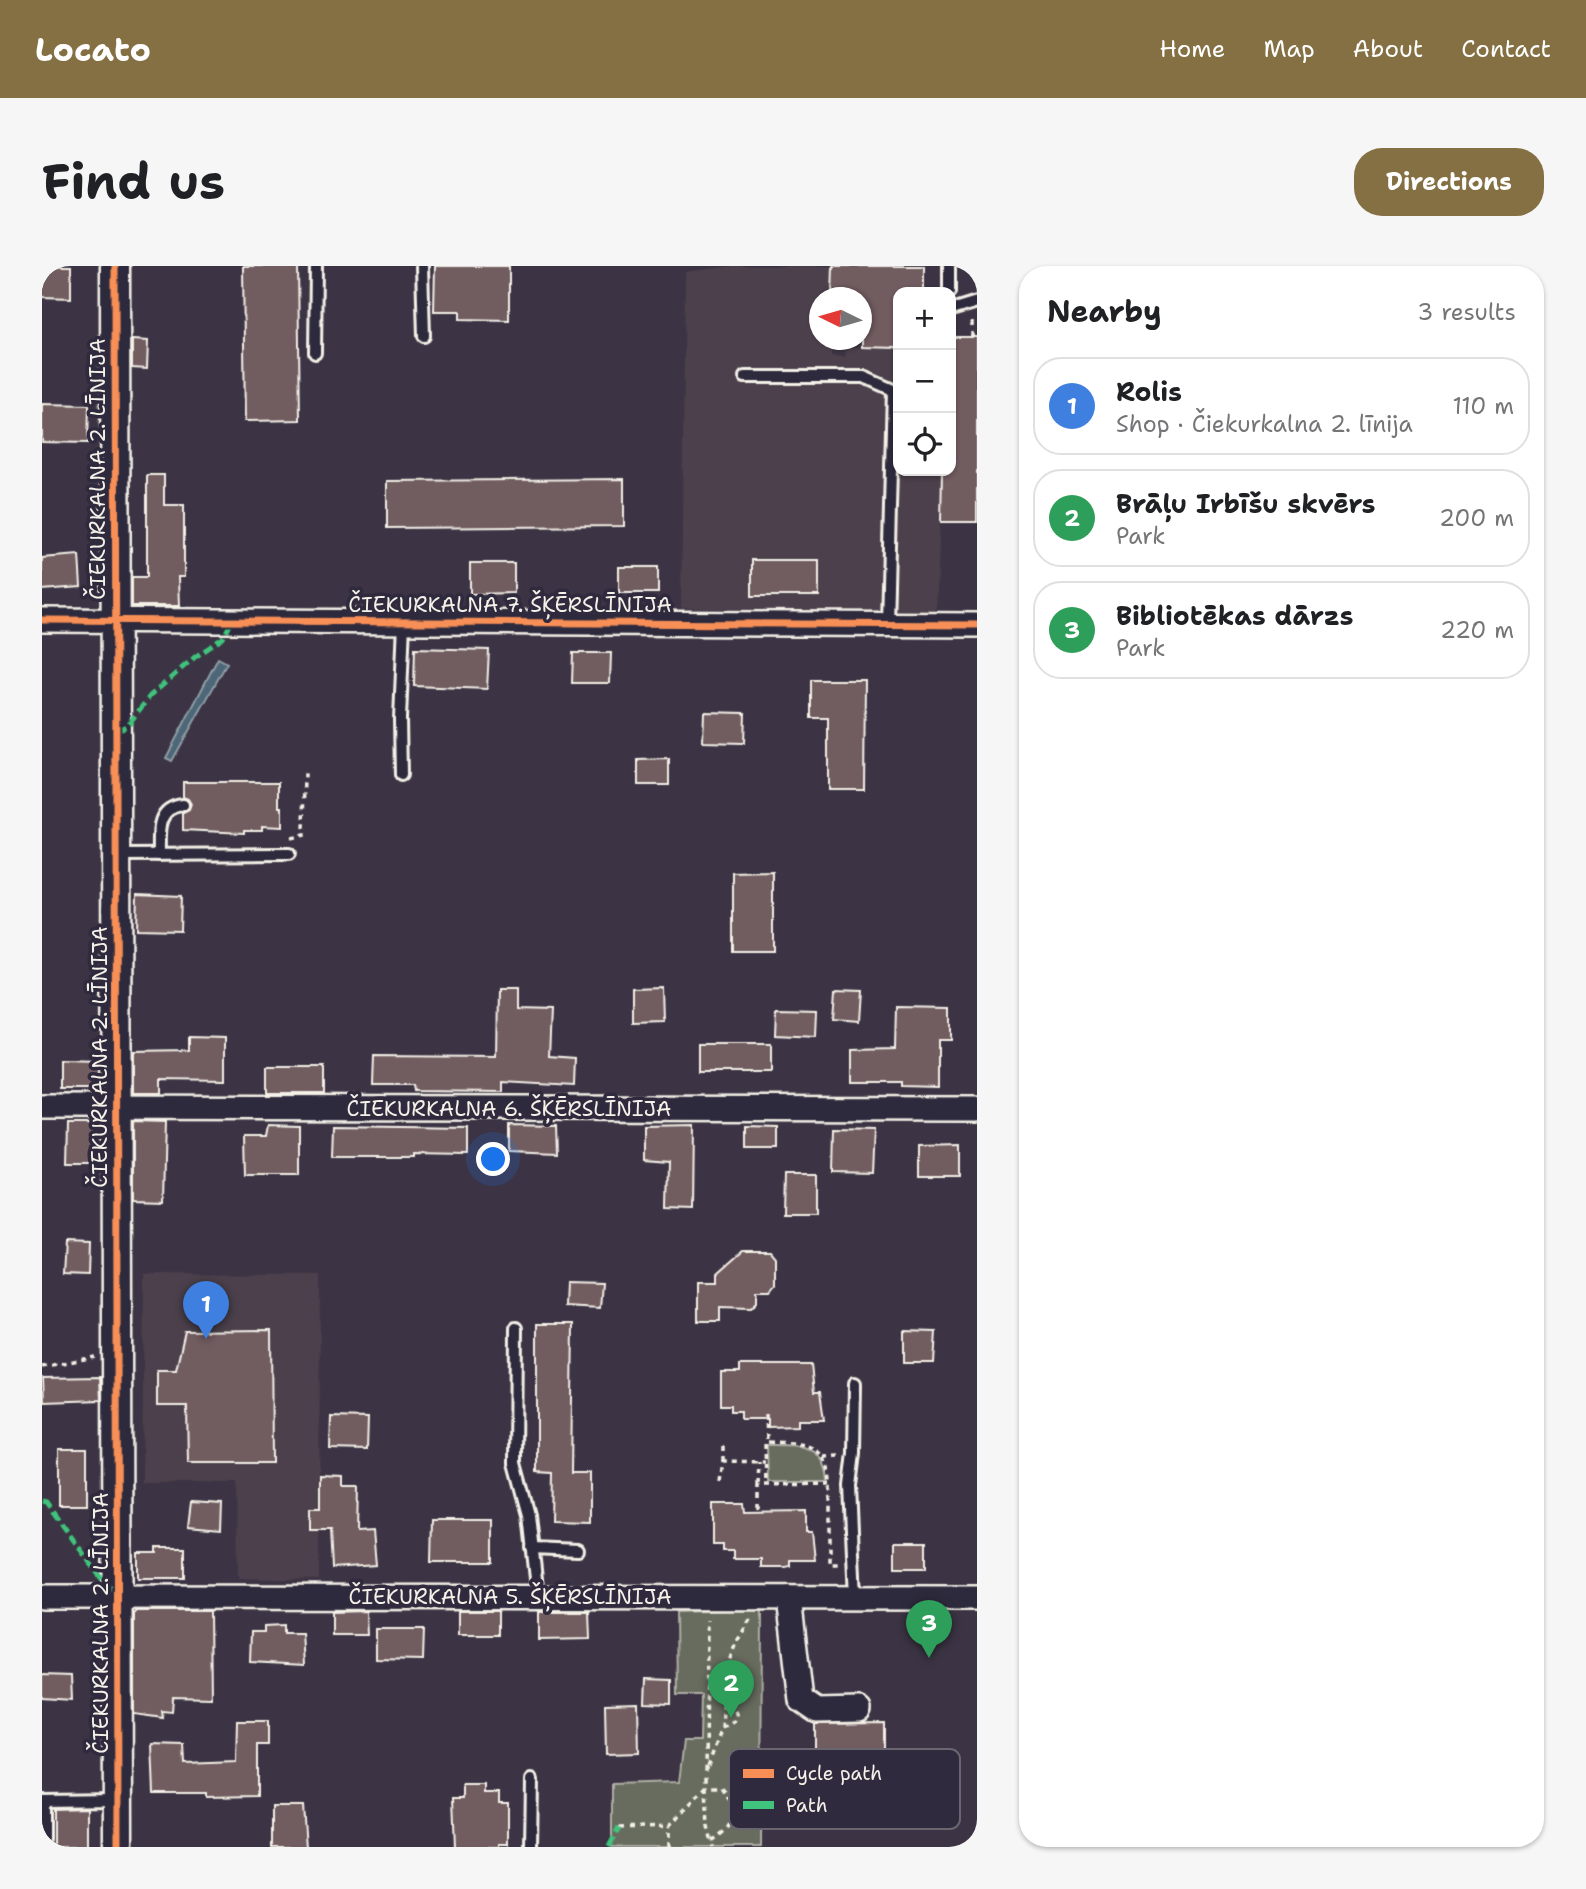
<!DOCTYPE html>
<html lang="en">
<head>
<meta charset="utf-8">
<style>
  body { margin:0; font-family:"Shantell Sans",sans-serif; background:#f6f6f6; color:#202124 }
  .controls { position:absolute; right:21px; top:21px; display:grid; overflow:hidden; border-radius:14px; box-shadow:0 2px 5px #0004 }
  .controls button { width:63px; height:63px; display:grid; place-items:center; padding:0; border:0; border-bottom:2px solid #e0e0e0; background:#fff; color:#202124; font:35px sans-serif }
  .compass { position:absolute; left:767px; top:21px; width:63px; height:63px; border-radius:50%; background:#fff; box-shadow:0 2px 5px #0004; rotate:275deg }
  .you { position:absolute; left:452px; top:894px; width:24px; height:24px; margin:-18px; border:5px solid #fff; border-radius:50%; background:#1a73e8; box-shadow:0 0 0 10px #1a73e833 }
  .badge { display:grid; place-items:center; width:46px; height:46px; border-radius:50%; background:#847042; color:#fff; font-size:23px; font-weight:700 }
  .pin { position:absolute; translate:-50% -58px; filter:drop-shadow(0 2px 4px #0008) }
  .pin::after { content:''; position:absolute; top:37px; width:24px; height:21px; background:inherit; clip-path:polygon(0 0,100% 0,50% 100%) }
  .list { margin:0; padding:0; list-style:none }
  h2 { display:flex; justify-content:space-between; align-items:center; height:91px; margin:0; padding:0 28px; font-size:30px }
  h2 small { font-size:23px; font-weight:400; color:#757577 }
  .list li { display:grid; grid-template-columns:46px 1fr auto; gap:21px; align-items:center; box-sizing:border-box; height:98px; margin:0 14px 14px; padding:0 14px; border:2px solid #e0e0e0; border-radius:28px }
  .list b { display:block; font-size:26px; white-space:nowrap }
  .list p { margin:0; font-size:23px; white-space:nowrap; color:#757577 }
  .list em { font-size:23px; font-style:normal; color:#757577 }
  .icon { flex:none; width:38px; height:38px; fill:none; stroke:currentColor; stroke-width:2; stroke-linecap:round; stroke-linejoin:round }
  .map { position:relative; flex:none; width:935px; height:1581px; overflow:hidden; border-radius:28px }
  header { display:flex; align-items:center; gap:42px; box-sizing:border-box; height:98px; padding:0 35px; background:#847042; color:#fff }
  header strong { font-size:33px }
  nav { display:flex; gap:38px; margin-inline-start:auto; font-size:24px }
  .intro { display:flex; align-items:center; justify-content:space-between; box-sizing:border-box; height:168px; padding:0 42px }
  h1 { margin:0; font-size:49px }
  .button { padding:18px 32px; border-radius:28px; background:#847042; color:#fff; font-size:24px; font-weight:700 }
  main { display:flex; gap:42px; padding:0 42px }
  aside { flex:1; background:#fff; border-radius:28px; box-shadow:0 2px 5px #0004 }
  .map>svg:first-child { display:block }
  .built { fill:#4c404c }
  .green { fill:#686c5f; stroke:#aeaea4; stroke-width:2 }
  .water { fill:#4e6678; stroke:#909ea5; stroke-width:2 }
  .building { fill:#715b60; stroke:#f4f1e8; stroke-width:2 }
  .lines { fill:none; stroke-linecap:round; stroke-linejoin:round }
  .service-casing { stroke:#f4f1e8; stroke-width:16 }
  .minor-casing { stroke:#f4f1e8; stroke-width:28 }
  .tertiary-casing { stroke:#f4f1e8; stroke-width:33 }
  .path { stroke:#f4f1e8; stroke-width:3.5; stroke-dasharray:5 5; stroke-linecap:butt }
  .service { stroke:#2f2a3d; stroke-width:10 }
  .minor { stroke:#2f2a3d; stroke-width:23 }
  .tertiary { stroke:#2f2a3d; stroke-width:28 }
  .quiet { stroke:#40c37c; stroke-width:5; stroke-dasharray:10 5; stroke-linecap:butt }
  .cycleway-casing { stroke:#2f2a3d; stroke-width:11 }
  .cycleway { stroke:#f78f57; stroke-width:7 }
  .labels { text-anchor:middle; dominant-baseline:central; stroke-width:7; stroke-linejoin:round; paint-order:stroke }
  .street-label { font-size:21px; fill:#f4f1e8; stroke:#2f2a3d }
  .key { fill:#2f2a3d; stroke:#6a6670; stroke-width:2 }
  .key-label { font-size:19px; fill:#f4f1e8 }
</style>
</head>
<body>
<header>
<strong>Locato</strong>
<nav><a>Home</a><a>Map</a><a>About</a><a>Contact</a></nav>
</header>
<div class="intro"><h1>Find us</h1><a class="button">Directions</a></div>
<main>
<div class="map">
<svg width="935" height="1581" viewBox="0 0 935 1581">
  <rect width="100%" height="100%" fill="#3c3444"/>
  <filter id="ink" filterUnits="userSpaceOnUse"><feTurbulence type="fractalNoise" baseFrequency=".0143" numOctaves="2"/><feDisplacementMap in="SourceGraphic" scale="14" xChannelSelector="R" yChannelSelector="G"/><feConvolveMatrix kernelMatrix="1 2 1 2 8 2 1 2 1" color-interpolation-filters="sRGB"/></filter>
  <g filter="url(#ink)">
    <g class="built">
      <path d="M692,0H791L790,31L778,32V74H789V90L803,91L804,81L856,82V205H900L894,347L639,342L643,6Z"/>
      <path d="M102,1008L278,1009L277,1314L196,1312L195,1217H100Z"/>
    </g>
    <g class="green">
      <path d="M725,1179C756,1179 784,1177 786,1216H726Z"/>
      <path d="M720,1343L719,1581H570V1518L637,1516L642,1475H658L659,1429H635L634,1346Z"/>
    </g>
    <path class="water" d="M176,392L185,397L130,495L124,492Z"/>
    <g class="building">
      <path d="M0,0H29V32L0,31Z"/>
      <path d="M201,0H256L258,154L203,155Z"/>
      <path d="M393,0H467V54L418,53V45H392Z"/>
      <path d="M791,0H882V26H856V82L820,81V32H790Z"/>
      <path d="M909,71H935V256H899L900,205H909Z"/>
      <path d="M90,74L106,75L105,103L90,102Z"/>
      <path d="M0,138L47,139L46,177L0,176Z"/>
      <path d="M105,209H122V239H142V311H136L137,340H90V311H105Z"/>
      <path d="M582,213V260L345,262V215Z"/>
      <path d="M37,289L39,321L0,324V292Z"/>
      <rect x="710" y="294" width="67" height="36"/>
      <path d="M428,297H472V327L428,328Z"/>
      <rect x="577" y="301" width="39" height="26"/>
      <path d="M373,382L447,384L445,423L372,420Z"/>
      <path d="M531,387H569L568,417H530Z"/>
      <path d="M769,414H823L822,523H786V452H769Z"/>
      <path d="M662,446L703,447L702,477L661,476Z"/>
      <path d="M627,493V519H596V494Z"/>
      <path d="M141,516H237V541H240V561L220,560V564H202V567L141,564V547L147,544L149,538L146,533L141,531Z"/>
      <path d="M731,606V685H691V607Z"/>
      <path d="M95,628L139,630L138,664L94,663Z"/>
      <path d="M622,722L623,756L591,757V723Z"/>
      <path d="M794,723L819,724L817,755L792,753Z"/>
      <path d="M455,724H474V744L509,745L507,790L533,792L532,820L461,816V826L372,825L371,819H331L332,790L454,791Z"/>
      <path d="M854,741L909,742V774H896V821L859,820V816H810V784L853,783Z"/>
      <path d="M734,743L775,744L774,771L733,769Z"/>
      <path d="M147,771L183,772V814L119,813V827H91V785L147,784Z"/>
      <rect x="656" y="778" width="73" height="28"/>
      <path d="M18,794L56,795V823H18Z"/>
      <rect x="225" y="801" width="57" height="26"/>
      <path d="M91,855L123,856L121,934L91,933Z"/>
      <path d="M26,858H58V897H25Z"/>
      <path d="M226,859L257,860V909H203L202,870H224Z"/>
      <path d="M467,859L514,860L515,887L467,885Z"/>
      <path d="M652,859L651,944L626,943L627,896L602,894V860Z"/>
      <path d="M291,860L426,862V889L372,888V891H290Z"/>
      <path d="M705,860L736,861V883H705Z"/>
      <path d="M792,863L832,864L830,907L791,906Z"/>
      <path d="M918,879V910H877V880Z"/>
      <path d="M742,909H774V947H741Z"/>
      <path d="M23,977L47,978L46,1009L21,1008Z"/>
      <path d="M701,985H728L733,991V1018L728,1024H715V1036L709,1042L678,1041V1055H656V1016H676V1007Z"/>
      <path d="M523,1016L560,1017L558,1042L522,1040Z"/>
      <path d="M495,1058H531L529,1207H548V1256L509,1255L510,1207L495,1206Z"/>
      <path d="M229,1064L230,1197H146L145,1140H115V1104H134L143,1065Z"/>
      <path d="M862,1065L894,1066L892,1097H862Z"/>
      <path d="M698,1099H769L772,1126H778L782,1154H756V1160L726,1161V1153H699V1145H689V1139H679V1106H698Z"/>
      <path d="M58,1111L59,1134L2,1136L1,1112Z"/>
      <path d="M289,1151L326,1152L325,1184L288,1183Z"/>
      <rect x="17" y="1183" width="28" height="56"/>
      <path d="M278,1209L301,1210V1220H316L315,1266L331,1265L334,1299L290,1302L288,1264H268V1242H278Z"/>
      <path d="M149,1236L180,1238L179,1263L146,1260Z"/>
      <path d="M671,1238H702L703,1246L764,1245V1266H770L773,1294H748V1300L743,1301H719V1293H691V1285H681V1279H671Z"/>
      <path d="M390,1254H451V1296H389Z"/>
      <rect x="853" y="1276" width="31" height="26"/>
      <path d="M115,1282H143V1312H96V1287H115Z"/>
      <path d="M95,1345H168L169,1432L131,1431L130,1446L120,1445L121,1452L92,1448V1348Z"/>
      <path d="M324,1345L325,1369H290V1346Z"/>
      <rect x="416" y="1345" width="40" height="24"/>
      <path d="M497,1346H547L548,1373L497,1374Z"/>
      <path d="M242,1359V1367H260L262,1399L208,1396L209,1366H222V1360Z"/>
      <path d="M334,1363H382L381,1394L334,1393Z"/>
      <path d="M0,1409L29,1410L30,1434L0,1432Z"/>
      <path d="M604,1413L629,1414V1438L603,1437Z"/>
      <path d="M596,1437L597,1487L564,1488L563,1438Z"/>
      <path d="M195,1455H226V1479H215V1530L164,1531V1527H112L110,1478L142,1479L143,1498L194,1496Z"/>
      <path d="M842,1457V1494H773V1458Z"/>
      <path d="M421,1519H442V1527H457V1537H466V1578H457V1581H413L411,1532H421Z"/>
      <path d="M230,1540H261L264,1581H230Z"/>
      <path d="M45,1542V1581H11V1543Z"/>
    </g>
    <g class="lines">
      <defs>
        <g id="service">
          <path d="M380,0L382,70"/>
          <path d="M907,26V0"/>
          <path d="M909,44L935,36"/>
          <path d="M273,87L274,0"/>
          <path d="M703,111H822L851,124L845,358"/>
          <path d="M359,509L358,453L362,356"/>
          <path d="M75,589L247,588"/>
          <path d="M117,589C117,567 113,542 141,539"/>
          <path d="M474,1062L473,1197L487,1249L496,1331"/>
          <path d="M813,1117L812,1187L808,1220L813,1332"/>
          <path d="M490,1282L536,1284"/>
          <path d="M0,1535L73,1534"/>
          <path d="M1,1535V1573"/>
          <path d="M489,1581L490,1514"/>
        </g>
        <g id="minor">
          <path d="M0,354L935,359"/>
          <path d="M0,841L935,843"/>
          <path d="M0,1331L935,1332"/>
          <path d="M747,1332L759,1434L775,1445L817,1444"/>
        </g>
        <path id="tertiary" d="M73,0L76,1581"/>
      </defs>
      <use href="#service" class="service-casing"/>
      <use href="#minor" class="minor-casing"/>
      <use href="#tertiary" class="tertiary-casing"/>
      <g class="path">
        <path d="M930,71V53"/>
        <path d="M249,572L262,569L263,507"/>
        <path d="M0,1101L53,1091"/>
        <path d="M724,1148L725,1176"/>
        <path d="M782,1191L797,1190"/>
        <path d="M681,1195V1180"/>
        <path d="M678,1216L681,1195L723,1196"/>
        <path d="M716,1218L717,1196"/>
        <path d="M788,1218L724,1219L723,1176C757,1177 787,1174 788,1218V1298H797"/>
        <path d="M716,1243V1219H724"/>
        <path d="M680,1462C700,1454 698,1445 681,1435"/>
        <path d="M666,1500L680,1462L684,1403L694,1377L709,1352"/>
        <path d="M577,1562L627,1560L664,1521L665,1354"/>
        <path d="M670,1575C694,1558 698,1548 680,1521H664L666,1561L671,1581"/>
        <path d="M627,1581V1560"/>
      </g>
      <use href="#service" class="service"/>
      <use href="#minor" class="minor"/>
      <use href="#tertiary" class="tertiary"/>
      <g class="quiet">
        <path d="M74,464L85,460L108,430L153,391L181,372L190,355"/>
        <path d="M0,1235L4,1236L62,1316L77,1330"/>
        <path d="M567,1581L577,1562"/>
      </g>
      <defs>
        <g id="cycleway">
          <path d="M73,0L76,1581"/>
          <path d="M0,354L935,359"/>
        </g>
      </defs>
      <use href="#cycleway" class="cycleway-casing"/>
      <use href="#cycleway" class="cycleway"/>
    </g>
  </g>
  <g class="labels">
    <g class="street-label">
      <text transform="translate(56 203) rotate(-90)">ČIEKURKALNA 2. LĪNIJA</text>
      <text x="468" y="339">ČIEKURKALNA 7. ŠĶĒRSLĪNIJA</text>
      <text transform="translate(58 791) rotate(-90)">ČIEKURKALNA 2. LĪNIJA</text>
      <text x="467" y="843">ČIEKURKALNA 6. ŠĶĒRSLĪNIJA</text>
      <text x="468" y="1331">ČIEKURKALNA 5. ŠĶĒRSLĪNIJA</text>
      <text transform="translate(59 1357) rotate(-90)">ČIEKURKALNA 2. LĪNIJA</text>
    </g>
  </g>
  <rect x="687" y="1483" width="231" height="80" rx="10" class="key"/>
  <rect x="701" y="1503" width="31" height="9" fill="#f78f57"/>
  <rect x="701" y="1535" width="31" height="8" fill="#40c37c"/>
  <g class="key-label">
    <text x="744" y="1514">Cycle path</text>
    <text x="744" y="1546">Path</text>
  </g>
</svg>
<div class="controls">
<button>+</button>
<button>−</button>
<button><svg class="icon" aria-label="locate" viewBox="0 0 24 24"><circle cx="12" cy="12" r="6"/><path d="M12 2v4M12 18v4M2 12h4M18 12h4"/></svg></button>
</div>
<svg class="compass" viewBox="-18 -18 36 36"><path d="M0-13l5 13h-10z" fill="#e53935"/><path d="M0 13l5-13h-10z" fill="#757577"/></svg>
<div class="you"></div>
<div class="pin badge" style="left:164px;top:1073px;background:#3f7fe0">1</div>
<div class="pin badge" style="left:689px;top:1452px;background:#2e9e5b">2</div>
<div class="pin badge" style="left:887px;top:1392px;background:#2e9e5b">3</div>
</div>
<aside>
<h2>Nearby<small>3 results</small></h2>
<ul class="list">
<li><span class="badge" style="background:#3f7fe0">1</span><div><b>Rolis</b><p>Shop · Čiekurkalna 2. līnija</p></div><em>110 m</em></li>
<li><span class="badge" style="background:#2e9e5b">2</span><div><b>Brāļu Irbīšu skvērs</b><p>Park</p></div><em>200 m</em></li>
<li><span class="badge" style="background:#2e9e5b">3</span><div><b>Bibliotēkas dārzs</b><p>Park</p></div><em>220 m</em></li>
</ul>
</aside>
</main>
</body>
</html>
